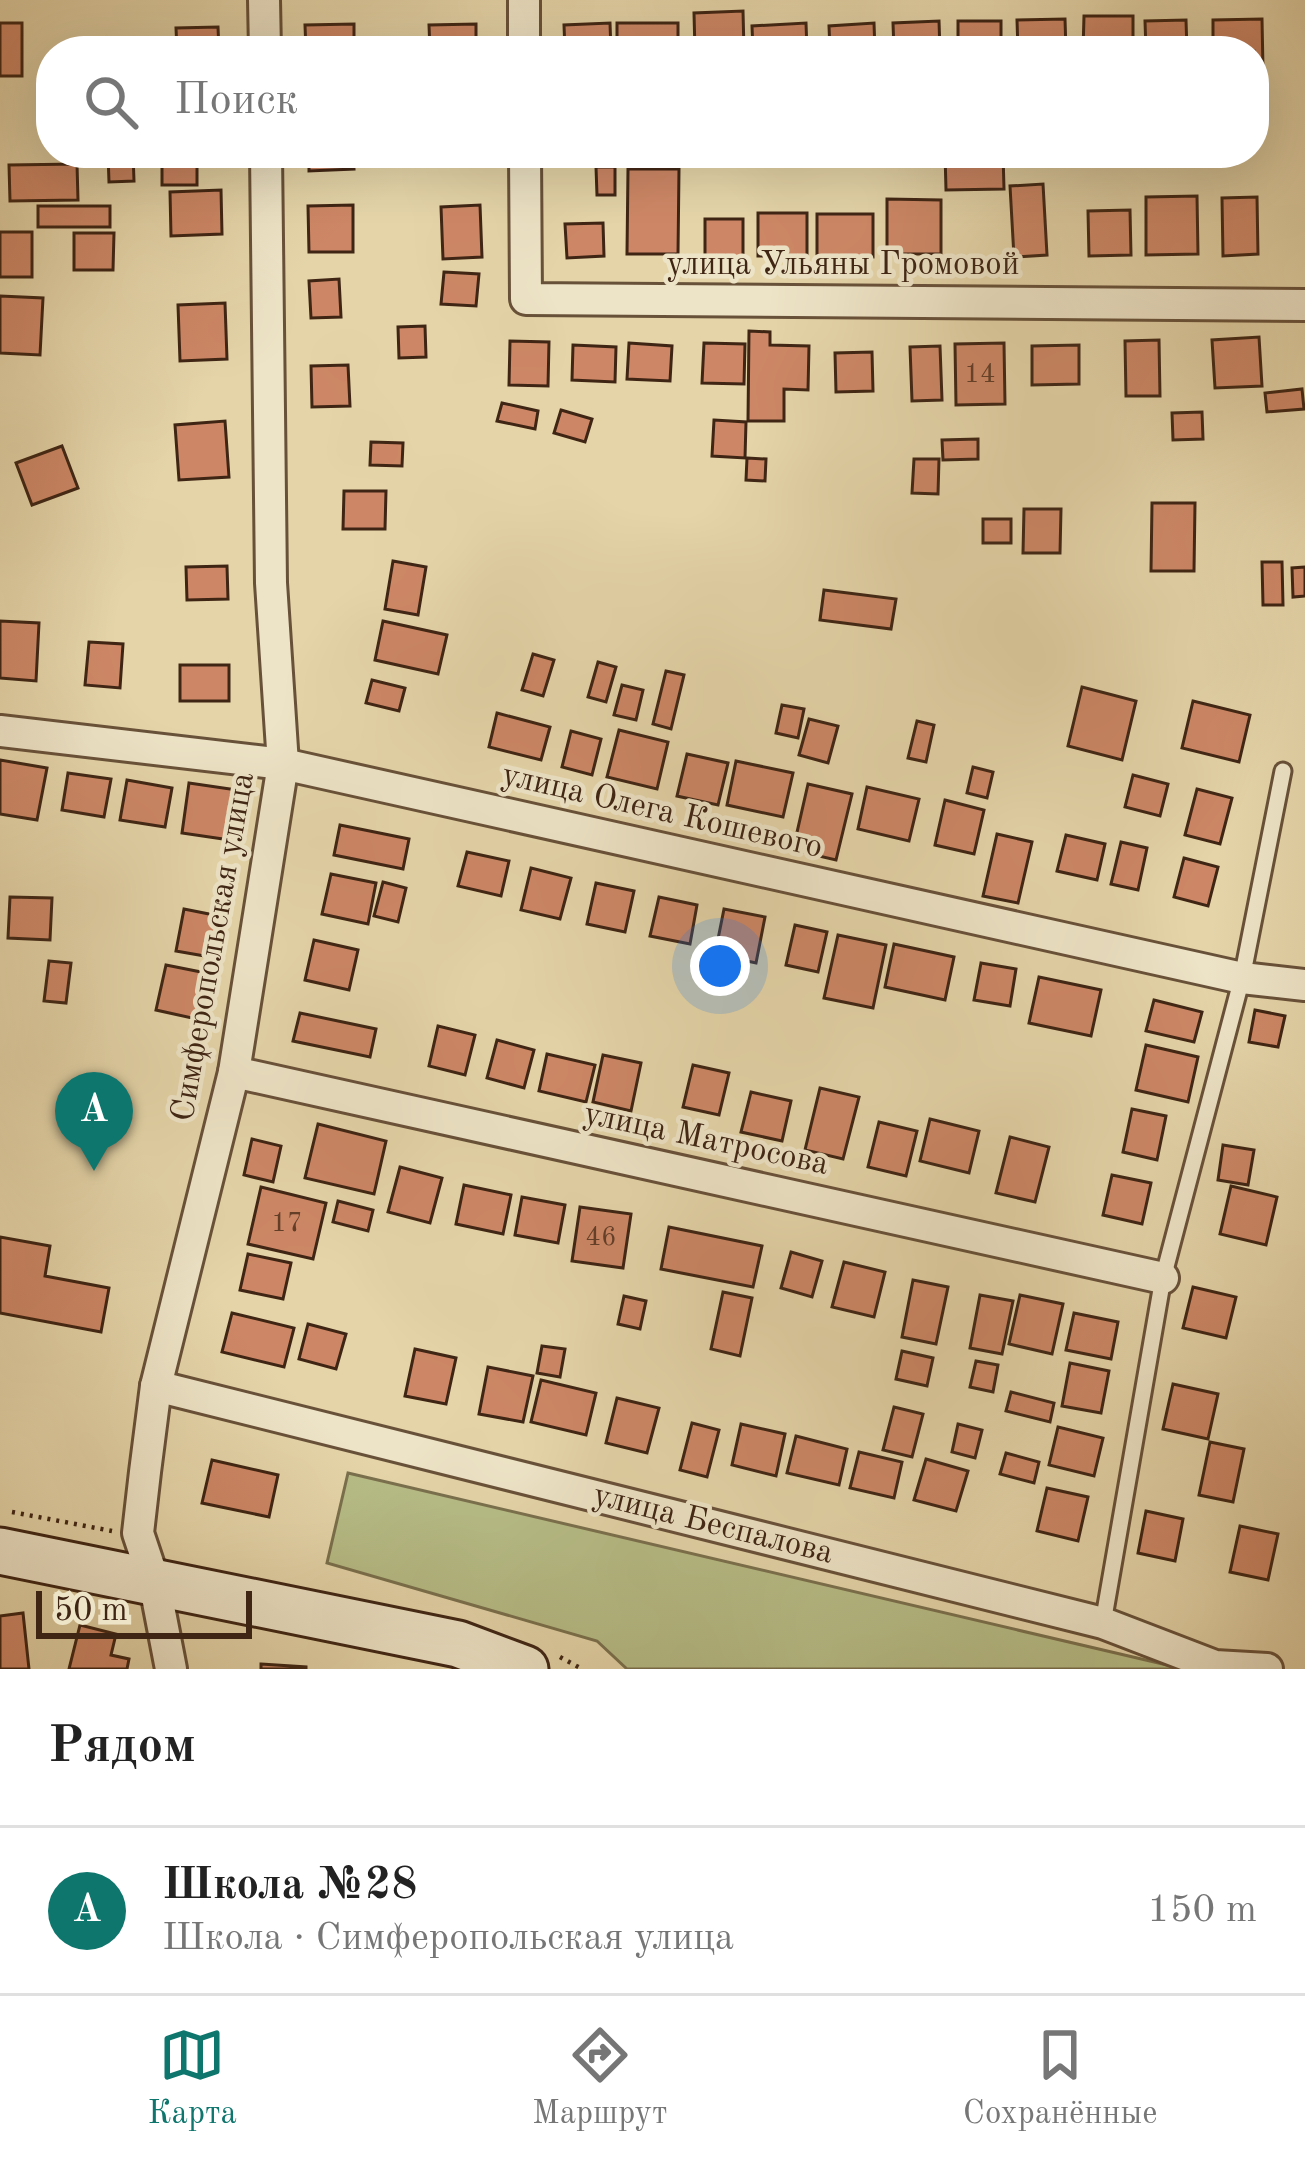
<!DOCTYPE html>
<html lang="ru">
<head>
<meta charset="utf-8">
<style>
  body { margin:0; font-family:"Old Standard TT",serif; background:#f6f6f6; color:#222 }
  .scale { position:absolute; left:36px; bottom:30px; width:216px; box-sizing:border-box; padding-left:12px; border:6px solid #3f2514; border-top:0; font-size:33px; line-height:42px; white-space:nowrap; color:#3f2514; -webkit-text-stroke:9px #ede3c6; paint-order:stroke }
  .you { position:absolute; left:720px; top:966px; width:42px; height:42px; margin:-30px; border:9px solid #fff; border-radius:50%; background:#1a73e8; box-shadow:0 0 0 18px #1a73e833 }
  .badge { display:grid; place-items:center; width:78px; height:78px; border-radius:50%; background:#0f766e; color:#fff; font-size:39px; font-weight:700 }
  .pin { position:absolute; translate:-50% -99px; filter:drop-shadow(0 3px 6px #0008) }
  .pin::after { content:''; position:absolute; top:63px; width:42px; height:36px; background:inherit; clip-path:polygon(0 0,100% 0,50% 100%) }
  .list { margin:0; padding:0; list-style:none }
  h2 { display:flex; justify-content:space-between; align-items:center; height:156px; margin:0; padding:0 48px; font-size:51px }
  h2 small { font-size:39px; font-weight:400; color:#767676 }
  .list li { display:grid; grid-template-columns:78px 1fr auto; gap:36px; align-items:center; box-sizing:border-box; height:168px; padding:0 48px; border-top:3px solid #e0e0e0 }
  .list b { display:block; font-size:45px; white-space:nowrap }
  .list p { margin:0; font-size:39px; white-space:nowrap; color:#767676 }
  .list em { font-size:39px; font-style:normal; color:#767676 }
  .icon { flex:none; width:66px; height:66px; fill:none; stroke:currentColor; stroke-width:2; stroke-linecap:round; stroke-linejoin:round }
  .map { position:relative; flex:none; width:1305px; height:1669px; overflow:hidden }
  .search { position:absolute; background:#fff; box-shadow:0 12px 48px #0002; left:36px; right:36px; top:36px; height:132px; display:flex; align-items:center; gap:30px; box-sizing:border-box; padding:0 42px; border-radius:48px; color:#767676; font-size:45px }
  .sheet { height:324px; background:#fff }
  nav { display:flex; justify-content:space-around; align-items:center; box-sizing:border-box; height:168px; border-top:3px solid #e0e0e0; background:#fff; font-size:33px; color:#767676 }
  nav a { display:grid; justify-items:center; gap:6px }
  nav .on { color:#0f766e }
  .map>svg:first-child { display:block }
  .green { fill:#b6bc86; stroke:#7a704d; stroke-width:3 }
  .building { fill:#cd8766; stroke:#3f2514; stroke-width:3 }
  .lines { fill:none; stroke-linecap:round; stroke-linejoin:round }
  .service-casing { stroke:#685139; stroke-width:21 }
  .minor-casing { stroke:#685139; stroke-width:36 }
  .secondary-casing { stroke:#3f2514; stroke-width:51 }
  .path { stroke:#3f2514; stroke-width:4.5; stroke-dasharray:3 6; stroke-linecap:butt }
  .service { stroke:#ede3c6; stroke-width:15 }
  .minor { stroke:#ede3c6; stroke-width:30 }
  .secondary { stroke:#ede3c6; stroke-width:45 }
  .labels { text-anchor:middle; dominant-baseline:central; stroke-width:9; stroke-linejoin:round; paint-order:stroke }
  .number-label { font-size:27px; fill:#623e28 }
  .street-label { font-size:33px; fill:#3f2514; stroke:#ede3c6 }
</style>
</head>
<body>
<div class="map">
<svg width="1305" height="1669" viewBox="0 0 1305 1669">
  <rect width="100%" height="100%" fill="#e4d4a8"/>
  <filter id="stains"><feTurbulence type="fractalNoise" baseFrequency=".00167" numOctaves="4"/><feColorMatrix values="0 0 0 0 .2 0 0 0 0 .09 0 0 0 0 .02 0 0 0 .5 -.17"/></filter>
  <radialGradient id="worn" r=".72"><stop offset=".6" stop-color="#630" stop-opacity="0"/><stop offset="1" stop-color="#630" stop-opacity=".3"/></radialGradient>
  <path class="green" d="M348,1473L1184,1669H627L597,1641L327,1563Z"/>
  <g class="building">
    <path d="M743,11L744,51H695L694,13Z"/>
    <path d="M1084,16H1133V51H1083Z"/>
    <path d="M1065,19L1066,51H1018L1017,20Z"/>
    <path d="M1262,19L1263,69H1254V51H1213V20Z"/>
    <path d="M1186,20L1187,51H1146L1145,21Z"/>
    <path d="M939,21L940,51H894L893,23Z"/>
    <rect x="958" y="21" width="43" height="30"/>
    <rect x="0" y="23" width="22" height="53"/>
    <path d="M610,23L611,51H565L564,25Z"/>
    <rect x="617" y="23" width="61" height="28"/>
    <path d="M806,23L807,51H753L752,26Z"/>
    <path d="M874,23L875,51H830L829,26Z"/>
    <path d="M354,24V51H306L305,25Z"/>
    <path d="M476,24V51H430L429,25Z"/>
    <path d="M218,27L219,51H177L176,28Z"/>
    <path d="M108,153H133L134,181L109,182Z"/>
    <path d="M309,153H353L354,169L309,171Z"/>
    <rect x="769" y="153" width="37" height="10"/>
    <path d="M945,153H1003L1004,189L946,190Z"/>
    <path d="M1072,153H1115V163L1072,164Z"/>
    <path d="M77,164L78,200L10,201L9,165Z"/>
    <rect x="162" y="165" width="35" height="20"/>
    <path d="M596,167H615V195H597Z"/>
    <path d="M628,169H679L678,254H627Z"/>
    <path d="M1043,184L1047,255L1014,257L1010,186Z"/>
    <path d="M221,190L222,234L171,236L170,192Z"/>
    <path d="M1197,196L1198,254L1146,255V197Z"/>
    <path d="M1257,197L1258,254L1223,256L1222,198Z"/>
    <path d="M887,199L941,200V254H887Z"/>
    <path d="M353,205V252H309L308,206Z"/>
    <path d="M480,205L482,257L443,259L441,207Z"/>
    <rect x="38" y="206" width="72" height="21"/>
    <path d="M1130,210L1131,255L1089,256L1088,211Z"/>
    <rect x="758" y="213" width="49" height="43"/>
    <rect x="817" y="214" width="56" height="43"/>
    <path d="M705,219H743V257L705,256Z"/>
    <path d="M603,223L604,256L567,258L565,224Z"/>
    <rect x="0" y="232" width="32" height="45"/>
    <path d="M74,233H114L113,270H74Z"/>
    <path d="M444,272L479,274L476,306L441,304Z"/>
    <path d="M339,279L341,317L311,318L309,281Z"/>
    <path d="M0,296L43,298L40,355L0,353Z"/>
    <path d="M225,303L227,359L180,361L178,305Z"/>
    <path d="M425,326L426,357L399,358L398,327Z"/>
    <path d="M749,331L770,332V345L809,346L808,390L784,389V421H748Z"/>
    <path d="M1259,337L1262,386L1215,388L1212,340Z"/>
    <path d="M1159,340L1160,396H1126L1125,341Z"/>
    <path d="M510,341L549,342L548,386L509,385Z"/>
    <path d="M629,343L672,346L670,381L627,379Z"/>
    <path d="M704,343L745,344L744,384L702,383Z"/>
    <path d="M1004,343L1005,404L956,405L955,344Z"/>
    <path d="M573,345L616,347L615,382L572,380Z"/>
    <path d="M1079,345V384L1032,385V346Z"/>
    <path d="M940,346L942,400L912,401L910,347Z"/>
    <path d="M872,352L873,391L836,392L835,353Z"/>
    <path d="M348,365L350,406L312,407L311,366Z"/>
    <path d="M1302,389L1304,409L1267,412L1265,393Z"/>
    <path d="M502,403L538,411L535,429L497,421Z"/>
    <path d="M561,410L592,419L585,442L554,433Z"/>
    <path d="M1202,412L1203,439L1173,440L1172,413Z"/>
    <path d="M714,420L746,422L745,458L712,456Z"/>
    <path d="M225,421L229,477L179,480L175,425Z"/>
    <path d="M978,439V459L943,460L942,440Z"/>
    <path d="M371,442L403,443L402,466L370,465Z"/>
    <path d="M62,446L78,488L32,505L16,463Z"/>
    <path d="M747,458L766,459L765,481L746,480Z"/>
    <path d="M914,459H939L938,494L912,493Z"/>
    <path d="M344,491H386L385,529H343Z"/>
    <path d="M1152,503H1195L1194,571H1151Z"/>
    <path d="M1024,509H1061L1060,553H1023Z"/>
    <rect x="983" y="519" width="28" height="24"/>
    <path d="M393,561L426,567L418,615L385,609Z"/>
    <path d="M1262,562H1282L1283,605H1263Z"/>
    <path d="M227,566L228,599L187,600L186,567Z"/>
    <path d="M1305,567V596L1293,597L1292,568Z"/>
    <path d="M824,590L896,599L891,629L820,620Z"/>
    <path d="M0,621L39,623L36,681L0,678Z"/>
    <path d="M383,621L447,635L438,674L375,660Z"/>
    <path d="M89,642L123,644L120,688L85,685Z"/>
    <path d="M533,654L554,660L543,696L522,690Z"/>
    <path d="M598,662L616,667L606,702L588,697Z"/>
    <rect x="180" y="665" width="49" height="36"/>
    <path d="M666,671L684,675L671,729L653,724Z"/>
    <path d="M372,680L405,688L399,711L366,703Z"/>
    <path d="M622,685L643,690L636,720L614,715Z"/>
    <path d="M1082,687L1136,701L1122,760L1068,746Z"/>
    <path d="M1193,701L1250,715L1239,762L1182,748Z"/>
    <path d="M782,705L804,709L798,738L776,733Z"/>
    <path d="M497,713L550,727L541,760L489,747Z"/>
    <path d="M809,719L838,726L828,763L799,755Z"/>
    <path d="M917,721L934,725L926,762L908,758Z"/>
    <path d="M619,730L668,742L657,789L607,777Z"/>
    <path d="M571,731L601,739L592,775L562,767Z"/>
    <path d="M687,754L728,763L718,805L677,796Z"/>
    <path d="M0,760L47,768L37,820L0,814Z"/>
    <path d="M736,761L793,773L783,817L727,805Z"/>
    <path d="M973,767L993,772L987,798L967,793Z"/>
    <path d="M68,773L111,779L104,817L62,810Z"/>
    <path d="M1133,775L1168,784L1160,816L1125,807Z"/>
    <path d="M127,780L172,788L165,827L120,820Z"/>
    <path d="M189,783L237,790L230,840L182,833Z"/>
    <path d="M808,784L852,794L836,860L793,850Z"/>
    <path d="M867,787L919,799L909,841L858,829Z"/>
    <path d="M1197,789L1232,798L1220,844L1185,835Z"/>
    <path d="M945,800L984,810L974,854L935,845Z"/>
    <path d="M340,825L409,839L403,869L334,855Z"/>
    <path d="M997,834L1032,842L1018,903L983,896Z"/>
    <path d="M1066,835L1105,844L1097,880L1057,871Z"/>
    <path d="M1121,842L1147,848L1138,890L1111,884Z"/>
    <path d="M467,852L509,861L501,896L458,886Z"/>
    <path d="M1184,858L1218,867L1208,906L1174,897Z"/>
    <path d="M531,868L571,878L560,919L521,910Z"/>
    <path d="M331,874L376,883L368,924L322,914Z"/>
    <path d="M383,882L406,888L398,922L374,916Z"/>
    <path d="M596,883L634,891L625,932L587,924Z"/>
    <path d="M10,897L52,898L50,940L8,938Z"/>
    <path d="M659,897L697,905L690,944L650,936Z"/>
    <path d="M184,909L224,917L216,958L176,951Z"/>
    <path d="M724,909L765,917L756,963L715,954Z"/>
    <path d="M795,925L827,932L818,972L786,965Z"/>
    <path d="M838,935L886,945L873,1008L824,998Z"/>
    <path d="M314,940L358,950L349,990L305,980Z"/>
    <path d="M894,944L954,957L945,1000L885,987Z"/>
    <path d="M49,961L71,963L66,1003L44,1001Z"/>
    <path d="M981,963L1016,969L1010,1006L974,1000Z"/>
    <path d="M166,965L211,974L201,1020L156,1010Z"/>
    <path d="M1039,977L1101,990L1091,1036L1029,1023Z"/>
    <path d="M1154,1000L1202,1012L1194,1042L1146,1031Z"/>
    <path d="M1255,1010L1285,1016L1278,1047L1249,1042Z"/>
    <path d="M300,1013L376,1029L370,1057L293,1041Z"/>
    <path d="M438,1026L475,1035L465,1075L429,1066Z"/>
    <path d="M497,1040L534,1050L524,1088L487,1078Z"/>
    <path d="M1146,1045L1198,1057L1188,1102L1136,1090Z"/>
    <path d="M547,1054L595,1065L586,1102L539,1091Z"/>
    <path d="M603,1055L641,1063L631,1111L593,1102Z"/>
    <path d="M693,1065L729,1073L719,1115L683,1107Z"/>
    <path d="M820,1088L859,1097L843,1159L805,1150Z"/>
    <path d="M751,1092L791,1101L782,1141L741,1132Z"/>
    <path d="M1132,1109L1166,1116L1157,1160L1123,1152Z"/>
    <path d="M930,1119L979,1131L969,1173L920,1161Z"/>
    <path d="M879,1122L917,1131L906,1176L868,1167Z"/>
    <path d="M318,1124L386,1141L374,1194L305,1178Z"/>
    <path d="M1010,1137L1049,1147L1035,1202L996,1193Z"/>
    <path d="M252,1139L281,1146L273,1182L244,1175Z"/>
    <path d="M1223,1145L1254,1150L1248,1185L1218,1180Z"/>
    <path d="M400,1167L442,1178L430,1223L388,1212Z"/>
    <path d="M1112,1175L1151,1183L1142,1224L1103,1215Z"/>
    <path d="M464,1185L511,1195L503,1234L456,1224Z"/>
    <path d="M1231,1186L1277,1197L1266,1245L1220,1234Z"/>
    <path d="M261,1187L326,1203L313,1259L248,1244Z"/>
    <path d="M522,1197L565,1205L558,1243L515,1235Z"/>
    <path d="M338,1201L373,1210L368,1231L333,1222Z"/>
    <path d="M580,1207L631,1214L623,1268L572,1261Z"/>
    <path d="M669,1227L762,1246L753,1287L661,1269Z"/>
    <path d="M0,1237L50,1246L45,1276L109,1288L101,1332L0,1313Z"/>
    <path d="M791,1252L822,1261L812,1297L781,1288Z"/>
    <path d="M248,1254L291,1263L283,1299L240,1290Z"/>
    <path d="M844,1262L885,1272L874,1317L832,1307Z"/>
    <path d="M913,1280L948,1287L936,1344L902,1337Z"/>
    <path d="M1193,1287L1236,1297L1226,1338L1183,1328Z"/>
    <path d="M723,1292L752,1298L740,1356L711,1349Z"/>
    <path d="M980,1295L1013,1301L1002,1354L970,1348Z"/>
    <path d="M1020,1295L1063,1304L1052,1354L1009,1344Z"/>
    <path d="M624,1296L646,1301L640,1329L618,1324Z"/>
    <path d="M232,1313L294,1328L284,1367L222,1352Z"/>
    <path d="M1074,1313L1118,1322L1111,1359L1066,1350Z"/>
    <path d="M308,1324L346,1334L336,1369L299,1359Z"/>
    <path d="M542,1346L565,1349L560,1377L537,1373Z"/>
    <path d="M415,1349L456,1358L446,1404L405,1396Z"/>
    <path d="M902,1351L933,1358L927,1386L896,1379Z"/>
    <path d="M976,1361L998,1365L993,1392L970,1387Z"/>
    <path d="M1070,1363L1109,1371L1101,1413L1062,1406Z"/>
    <path d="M488,1367L533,1376L523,1422L479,1414Z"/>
    <path d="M541,1380L596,1393L586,1435L531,1422Z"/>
    <path d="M1173,1384L1218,1394L1208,1439L1163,1429Z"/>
    <path d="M1011,1392L1054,1403L1050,1422L1006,1411Z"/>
    <path d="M617,1398L659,1408L647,1453L606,1443Z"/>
    <path d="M894,1407L923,1414L912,1457L883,1450Z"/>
    <path d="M692,1423L719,1430L707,1477L680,1470Z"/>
    <path d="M741,1424L785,1434L776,1476L732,1465Z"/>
    <path d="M958,1424L982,1430L975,1458L952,1452Z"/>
    <path d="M1058,1427L1103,1438L1094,1476L1049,1465Z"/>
    <path d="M796,1436L847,1449L839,1485L787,1473Z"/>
    <path d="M1210,1442L1244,1449L1233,1502L1199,1495Z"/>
    <path d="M859,1452L902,1462L894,1498L850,1488Z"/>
    <path d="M1006,1453L1039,1462L1034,1483L1000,1474Z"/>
    <path d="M926,1459L968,1471L956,1511L914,1500Z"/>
    <path d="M212,1460L278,1475L269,1517L202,1503Z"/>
    <path d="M1047,1488L1088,1497L1078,1541L1037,1531Z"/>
    <path d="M1146,1511L1183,1519L1175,1561L1138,1553Z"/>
    <path d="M1240,1526L1278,1534L1268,1580L1230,1572Z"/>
    <path d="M23,1613L29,1669H0V1616Z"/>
    <path d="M80,1625L116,1634L111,1655L129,1659L127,1669H69Z"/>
    <path d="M261,1664L306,1667V1669H261Z"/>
  </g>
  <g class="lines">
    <defs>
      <path id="service" d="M1103,1623L1163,1278L1242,978L1283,771"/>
      <g id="minor">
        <path d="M264,0L265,51"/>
        <path d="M524,0V51"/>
        <path d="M525,153L526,299L1305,305"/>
        <path d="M0,731L283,764L1242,978L1305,985"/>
        <path d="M234,1072L1163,1278"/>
        <path d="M156,1386L1103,1623L1215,1666L1267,1669"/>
        <path d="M171,1669L154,1581L138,1533L145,1472L156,1386L234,1072L283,764L271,583L266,153"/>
      </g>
      <path id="secondary" d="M0,1551L458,1644L525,1669"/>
    </defs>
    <use href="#service" class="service-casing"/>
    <use href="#minor" class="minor-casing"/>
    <use href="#secondary" class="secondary-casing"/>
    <g class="path">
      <path d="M12,1512L112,1531"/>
      <path d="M560,1657L582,1669"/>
    </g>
    <use href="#service" class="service"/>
    <use href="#minor" class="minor"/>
    <use href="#secondary" class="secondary"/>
  </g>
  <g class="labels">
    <g class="number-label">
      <text x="980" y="374">14</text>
      <text x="287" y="1223">17</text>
      <text x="601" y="1237">46</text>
    </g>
    <g class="street-label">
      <text x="843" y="265">улица Ульяны Громовой</text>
      <text transform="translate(662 812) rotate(13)">улица Олега Кошевого</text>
      <text transform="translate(214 947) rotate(-80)">Симферопольская улица</text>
      <text transform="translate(706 1140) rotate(12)">улица Матросова</text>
      <text transform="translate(713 1525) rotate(14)">улица Беспалова</text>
    </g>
  </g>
  <rect width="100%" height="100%" filter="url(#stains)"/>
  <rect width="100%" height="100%" fill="url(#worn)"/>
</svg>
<div class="scale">50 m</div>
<div class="you"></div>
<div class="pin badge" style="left:94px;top:1171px">A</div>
<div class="search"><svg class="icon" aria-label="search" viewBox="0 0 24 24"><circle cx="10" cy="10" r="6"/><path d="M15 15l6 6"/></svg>Поиск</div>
</div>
<section class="sheet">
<h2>Рядом<small></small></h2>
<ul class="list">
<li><span class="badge">A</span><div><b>Школа №28</b><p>Школа · Симферопольская улица</p></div><em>150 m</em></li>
</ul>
</section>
<nav>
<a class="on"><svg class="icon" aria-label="map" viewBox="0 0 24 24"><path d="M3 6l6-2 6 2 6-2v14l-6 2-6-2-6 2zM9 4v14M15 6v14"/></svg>Карта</a>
<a><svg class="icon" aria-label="directions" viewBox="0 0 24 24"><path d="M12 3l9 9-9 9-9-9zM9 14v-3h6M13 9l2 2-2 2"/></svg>Маршрут</a>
<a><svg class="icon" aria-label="saved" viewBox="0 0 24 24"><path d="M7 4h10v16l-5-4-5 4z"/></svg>Сохранённые</a>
</nav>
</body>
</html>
